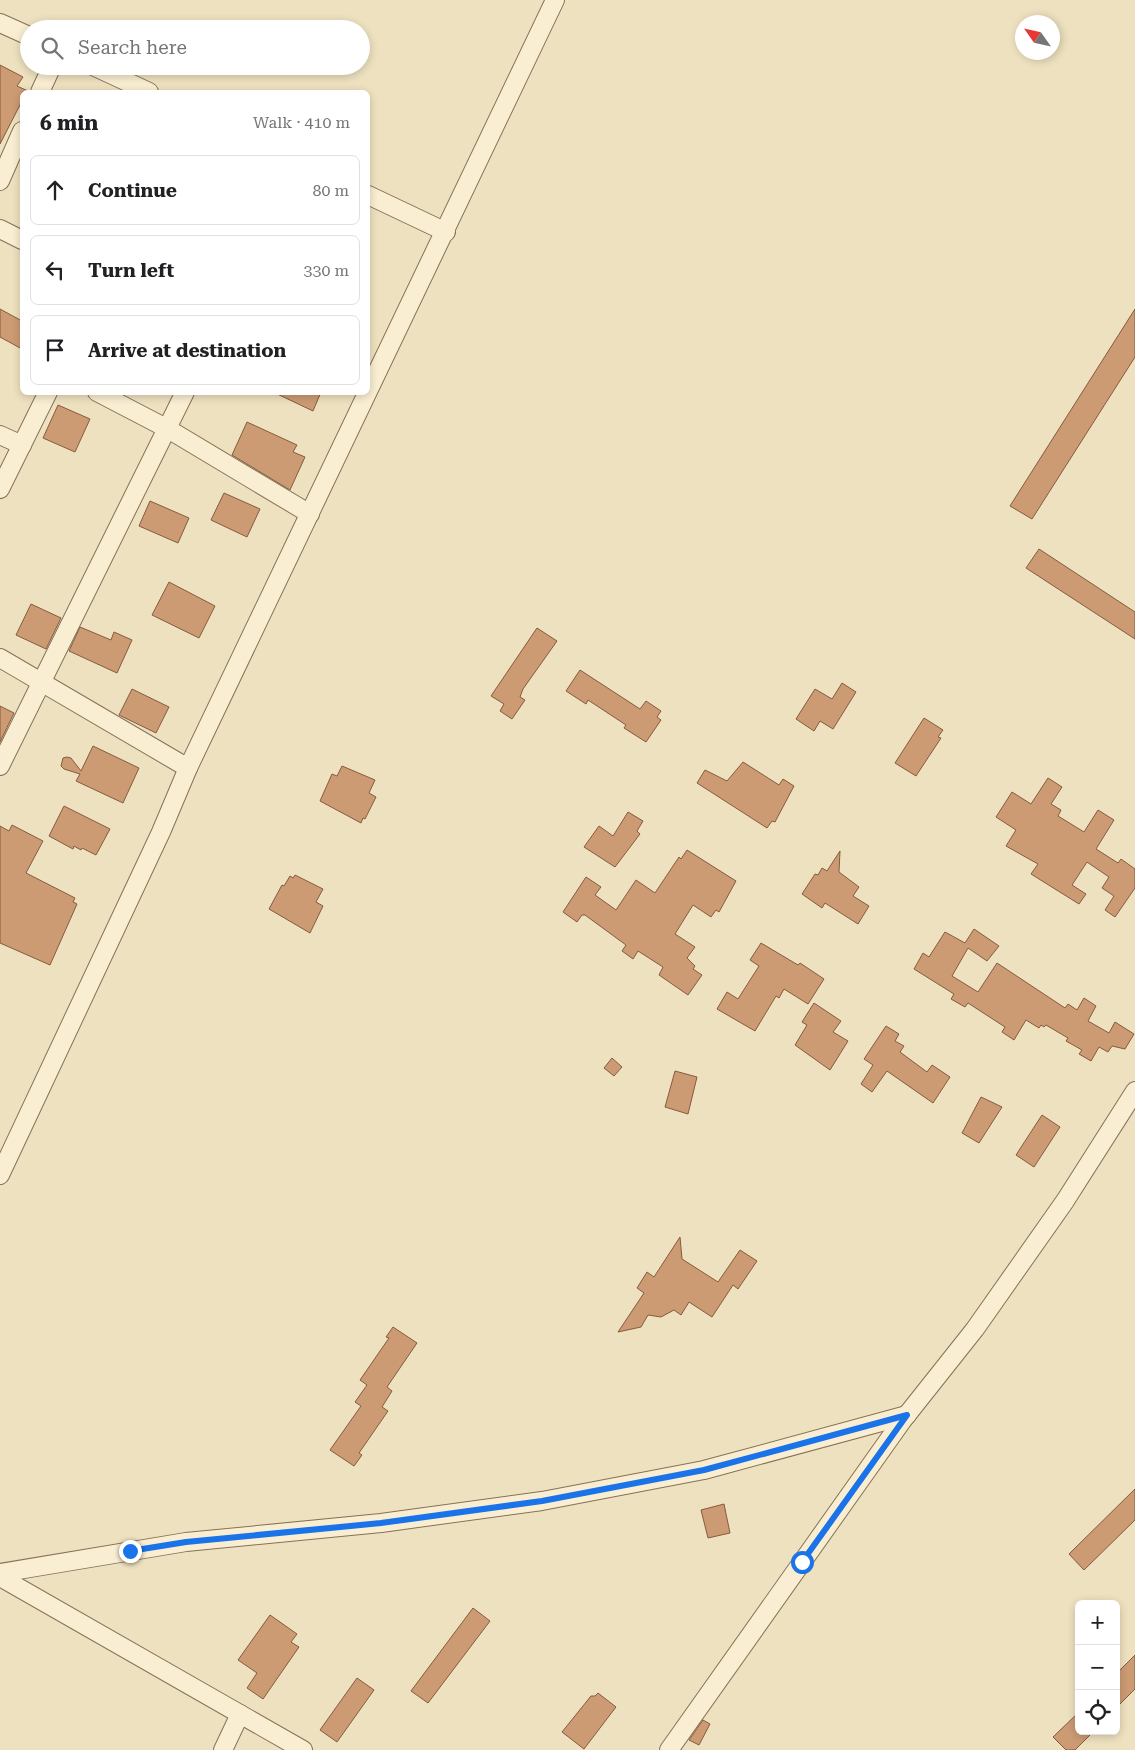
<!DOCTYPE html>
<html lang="en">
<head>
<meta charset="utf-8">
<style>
  body { margin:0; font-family:"Roboto Serif",serif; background:#f2f2f2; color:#202124 }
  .controls { position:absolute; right:15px; bottom:15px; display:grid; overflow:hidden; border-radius:8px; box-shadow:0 2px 8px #0003 }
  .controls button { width:45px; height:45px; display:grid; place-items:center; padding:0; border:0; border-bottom:1px solid #e0e0e0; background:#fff; color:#202124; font:25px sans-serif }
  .compass { position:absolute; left:1015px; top:15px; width:45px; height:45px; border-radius:50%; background:#fff; box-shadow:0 2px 8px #0003; rotate:304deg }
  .stop { position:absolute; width:15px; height:15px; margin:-11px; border:4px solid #1a73e8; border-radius:50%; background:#fff }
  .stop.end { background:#1a73e8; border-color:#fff; box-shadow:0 1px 5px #0008 }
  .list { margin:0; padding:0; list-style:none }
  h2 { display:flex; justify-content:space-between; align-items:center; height:65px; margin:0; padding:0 20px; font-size:21px }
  h2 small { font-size:16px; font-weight:400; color:#757577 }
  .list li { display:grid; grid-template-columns:32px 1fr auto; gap:15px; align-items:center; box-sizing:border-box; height:70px; margin:0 10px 10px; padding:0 10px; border:1px solid #e0e0e0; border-radius:8px }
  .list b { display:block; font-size:19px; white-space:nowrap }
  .list em { font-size:16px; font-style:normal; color:#757577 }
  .icon { flex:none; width:28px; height:28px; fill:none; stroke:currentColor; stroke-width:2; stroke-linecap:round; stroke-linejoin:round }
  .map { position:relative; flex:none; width:1135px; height:1750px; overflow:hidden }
  .search { position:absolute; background:#fff; box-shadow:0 2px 8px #0003; left:20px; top:20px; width:350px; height:55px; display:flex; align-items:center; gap:12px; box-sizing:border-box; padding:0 18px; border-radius:28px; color:#757577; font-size:19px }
  .panel { position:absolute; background:#fff; box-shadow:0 2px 8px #0003; left:20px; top:90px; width:350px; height:305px; border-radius:8px }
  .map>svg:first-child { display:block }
  .building { fill:#cc9b74; stroke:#855b3d }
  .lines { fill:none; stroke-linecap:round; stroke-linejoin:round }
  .minor-casing { stroke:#867157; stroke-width:20 }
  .minor { stroke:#f9eed2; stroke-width:18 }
  .route { stroke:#1a73e8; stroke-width:6 }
</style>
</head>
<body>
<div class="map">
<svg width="1135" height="1750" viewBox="0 0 1135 1750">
  <rect width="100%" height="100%" fill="#eee1bf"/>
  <g class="building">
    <path d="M0,65L23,77L17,86L28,91L22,92V101L0,144Z"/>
    <path d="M0,309L22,321V349L0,337Z"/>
    <path d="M1135,309V357L1032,519L1010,506Z"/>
    <path d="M273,392H321L313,411Z"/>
    <path d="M58,405L90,419L75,452L43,438Z"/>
    <path d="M247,422L297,445L293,452L305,457L290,490L232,455Z"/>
    <path d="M224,493L260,509L247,537L211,520Z"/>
    <path d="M150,501L189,518L178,543L139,526Z"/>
    <path d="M1039,549L1135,612V639L1026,568Z"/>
    <path d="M169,582L215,606L199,638L152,615Z"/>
    <path d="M31,604L61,618L46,649L16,635Z"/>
    <path d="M80,627L111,640L114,632L132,640L117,673L69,651Z"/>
    <path d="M537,628L557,641L523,689L520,697L525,700L512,719L500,711L504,704L491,696Z"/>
    <path d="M580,670L640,709L646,701L661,711L657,717L661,720L646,742L624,728L626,725L588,700L586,704L566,691Z"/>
    <path d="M842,683L856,692L833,729L820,721L814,731L796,719L815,689L832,699Z"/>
    <path d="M132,689L169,707L156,733L119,715Z"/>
    <path d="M0,706L14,713L0,742Z"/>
    <path d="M924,718L943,730L938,737L941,738L916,776L895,763Z"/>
    <path d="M93,746L139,768L123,803L76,781L80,774L64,769L61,766L63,758L67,757L71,758L81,771Z"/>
    <path d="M743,762L779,785L783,779L794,786L775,822L772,821L767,828L697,783L705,770L727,781Z"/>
    <path d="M342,766L375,780L369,793L376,797L365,819L363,818L361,823L320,801L332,774L337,776Z"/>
    <path d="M1048,778L1062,787L1051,804L1061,810L1058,816L1084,832L1098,810L1114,820L1096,849L1118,863L1121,859L1135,869V888L1115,917L1105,910L1114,896L1102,888L1109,877L1087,862L1072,885L1086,894L1079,904L1031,874L1038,864L1006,846L1016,830L996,817L1012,792L1031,804Z"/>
    <path d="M64,806L110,829L96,855L82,848L81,850L74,846L73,849L49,836Z"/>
    <path d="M628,812L643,821L637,831L640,834L615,867L584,847L599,826L613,836Z"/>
    <path d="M12,825L43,841L26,873L75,898L73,902L77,904L50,965L0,943V826L9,831Z"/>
    <path d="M687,850L736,881L719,912L716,910L711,917L693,905L675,934L695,947L687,958L695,966L693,969L702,975L688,995L659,975L663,967L638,951L633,959L622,951L626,945L585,915H582L577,922L563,912L586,877L601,887L595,895L616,910L636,880L655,893L679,857L681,859Z"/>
    <path d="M840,851L839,872L859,887L853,896L869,906L858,924L825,903L822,908L802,894L815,874L818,875L822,868L827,871Z"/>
    <path d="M295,875L323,889L316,902L323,906L310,933L269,909L282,885L284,886L290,876L293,878Z"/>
    <path d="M974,929L999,946L987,961L968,948L952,976L978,992L997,963L1065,1008L1068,1004L1077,1010L1084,998L1096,1006L1088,1021L1109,1033L1115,1022L1134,1034L1125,1049L1112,1046L1108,1052L1099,1047L1091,1061L1079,1054L1082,1050L1066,1041L1068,1038L1046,1025L1044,1027L1041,1025L1039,1028L1026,1020L1014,1040L1002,1032L1005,1027L968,1003L965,1007L951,999L954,994L914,969L923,953L929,957L945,932L965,943Z"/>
    <path d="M761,943L798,965L800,963L824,979L808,1004L784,989L779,998L776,996L755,1031L717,1009L727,992L738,999L759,966L750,960Z"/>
    <path d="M814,1003L841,1021L833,1032L848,1041L830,1070L795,1045L807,1025L802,1022Z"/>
    <path d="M886,1026L899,1034L895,1041L904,1046L900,1052L927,1072L932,1065L950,1077L933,1103L887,1071L872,1092L861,1084L873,1065L864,1059Z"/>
    <path d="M612,1058L622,1067L614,1076L604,1068Z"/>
    <path d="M675,1071L697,1077L688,1114L665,1107Z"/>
    <path d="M981,1097L1002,1107L979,1143L962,1133Z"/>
    <path d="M1042,1115L1060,1127L1034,1167L1016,1155Z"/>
    <path d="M680,1237L682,1259L718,1282L740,1250L757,1261L738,1289L733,1285L712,1317L689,1302L681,1315L674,1310L661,1317L648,1315L641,1327L618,1332L644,1293L637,1288L647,1272L654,1277Z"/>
    <path d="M393,1327L417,1343L387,1387L392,1391L382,1407L388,1411L359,1453L362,1455L354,1466L330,1450L361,1406L355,1402L367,1385L360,1380L389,1338L386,1337Z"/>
    <path d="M1135,1489V1520L1084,1570L1069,1554Z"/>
    <path d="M724,1504L730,1533L708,1538L701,1510Z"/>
    <path d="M473,1608L490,1621L428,1703L411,1691Z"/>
    <path d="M270,1615L297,1634L291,1642L299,1647L263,1699L247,1688L257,1673L238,1660Z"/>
    <path d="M1135,1655V1689L1116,1708V1674Z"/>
    <path d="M357,1678L374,1690L337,1742L320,1730Z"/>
    <path d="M598,1693L616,1707L584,1749L562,1732L591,1696H595Z"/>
    <path d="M1079,1712V1731H1094L1075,1750H1066L1053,1737Z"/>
    <path d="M703,1720L710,1724L699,1745L689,1740Z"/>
  </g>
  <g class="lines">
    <defs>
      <g id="minor">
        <path d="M0,23L29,36"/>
        <path d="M93,66L149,92"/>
        <path d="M40,92L52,66"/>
        <path d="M0,181L22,131"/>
        <path d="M368,195L446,232"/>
        <path d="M0,229L22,240"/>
        <path d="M97,392L168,429L310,514"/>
        <path d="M0,435L22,445"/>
        <path d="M0,489L48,392"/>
        <path d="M0,658L188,768"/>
        <path d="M0,766L185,392"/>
        <path d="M0,1175L161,832L188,768L555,0"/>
        <path d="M0,1573L186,1542L381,1523L542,1501L704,1470L907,1415"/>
        <path d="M0,1577L303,1750"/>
        <path d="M223,1750L240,1714"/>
        <path d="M669,1750L902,1421L975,1329L1065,1201L1135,1091"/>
      </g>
    </defs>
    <use href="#minor" class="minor-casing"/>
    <use href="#minor" class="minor"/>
  </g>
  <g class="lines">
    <path class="route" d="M130,1551L186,1542L381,1523L542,1501L704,1470L907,1415L802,1562"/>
  </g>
</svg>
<div class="controls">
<button>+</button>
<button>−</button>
<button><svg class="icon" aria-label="locate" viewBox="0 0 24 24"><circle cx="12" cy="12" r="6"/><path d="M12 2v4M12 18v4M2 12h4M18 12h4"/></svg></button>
</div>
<svg class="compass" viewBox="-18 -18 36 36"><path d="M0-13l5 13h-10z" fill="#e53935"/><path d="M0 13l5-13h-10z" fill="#757577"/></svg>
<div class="stop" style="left:802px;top:1562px"></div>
<div class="stop end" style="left:130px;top:1551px"></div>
<div class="search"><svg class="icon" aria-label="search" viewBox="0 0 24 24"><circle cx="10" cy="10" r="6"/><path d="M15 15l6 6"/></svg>Search here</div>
<section class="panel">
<h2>6 min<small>Walk · 410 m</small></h2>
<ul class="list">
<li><svg class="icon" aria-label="ahead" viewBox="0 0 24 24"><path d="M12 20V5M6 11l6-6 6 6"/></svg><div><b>Continue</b></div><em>80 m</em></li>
<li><svg class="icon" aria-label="left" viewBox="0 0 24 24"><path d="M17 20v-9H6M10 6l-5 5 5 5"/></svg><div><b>Turn left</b></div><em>330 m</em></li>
<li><svg class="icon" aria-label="arrive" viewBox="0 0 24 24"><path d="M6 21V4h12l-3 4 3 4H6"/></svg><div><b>Arrive at destination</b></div></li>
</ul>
</section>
</div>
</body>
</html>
